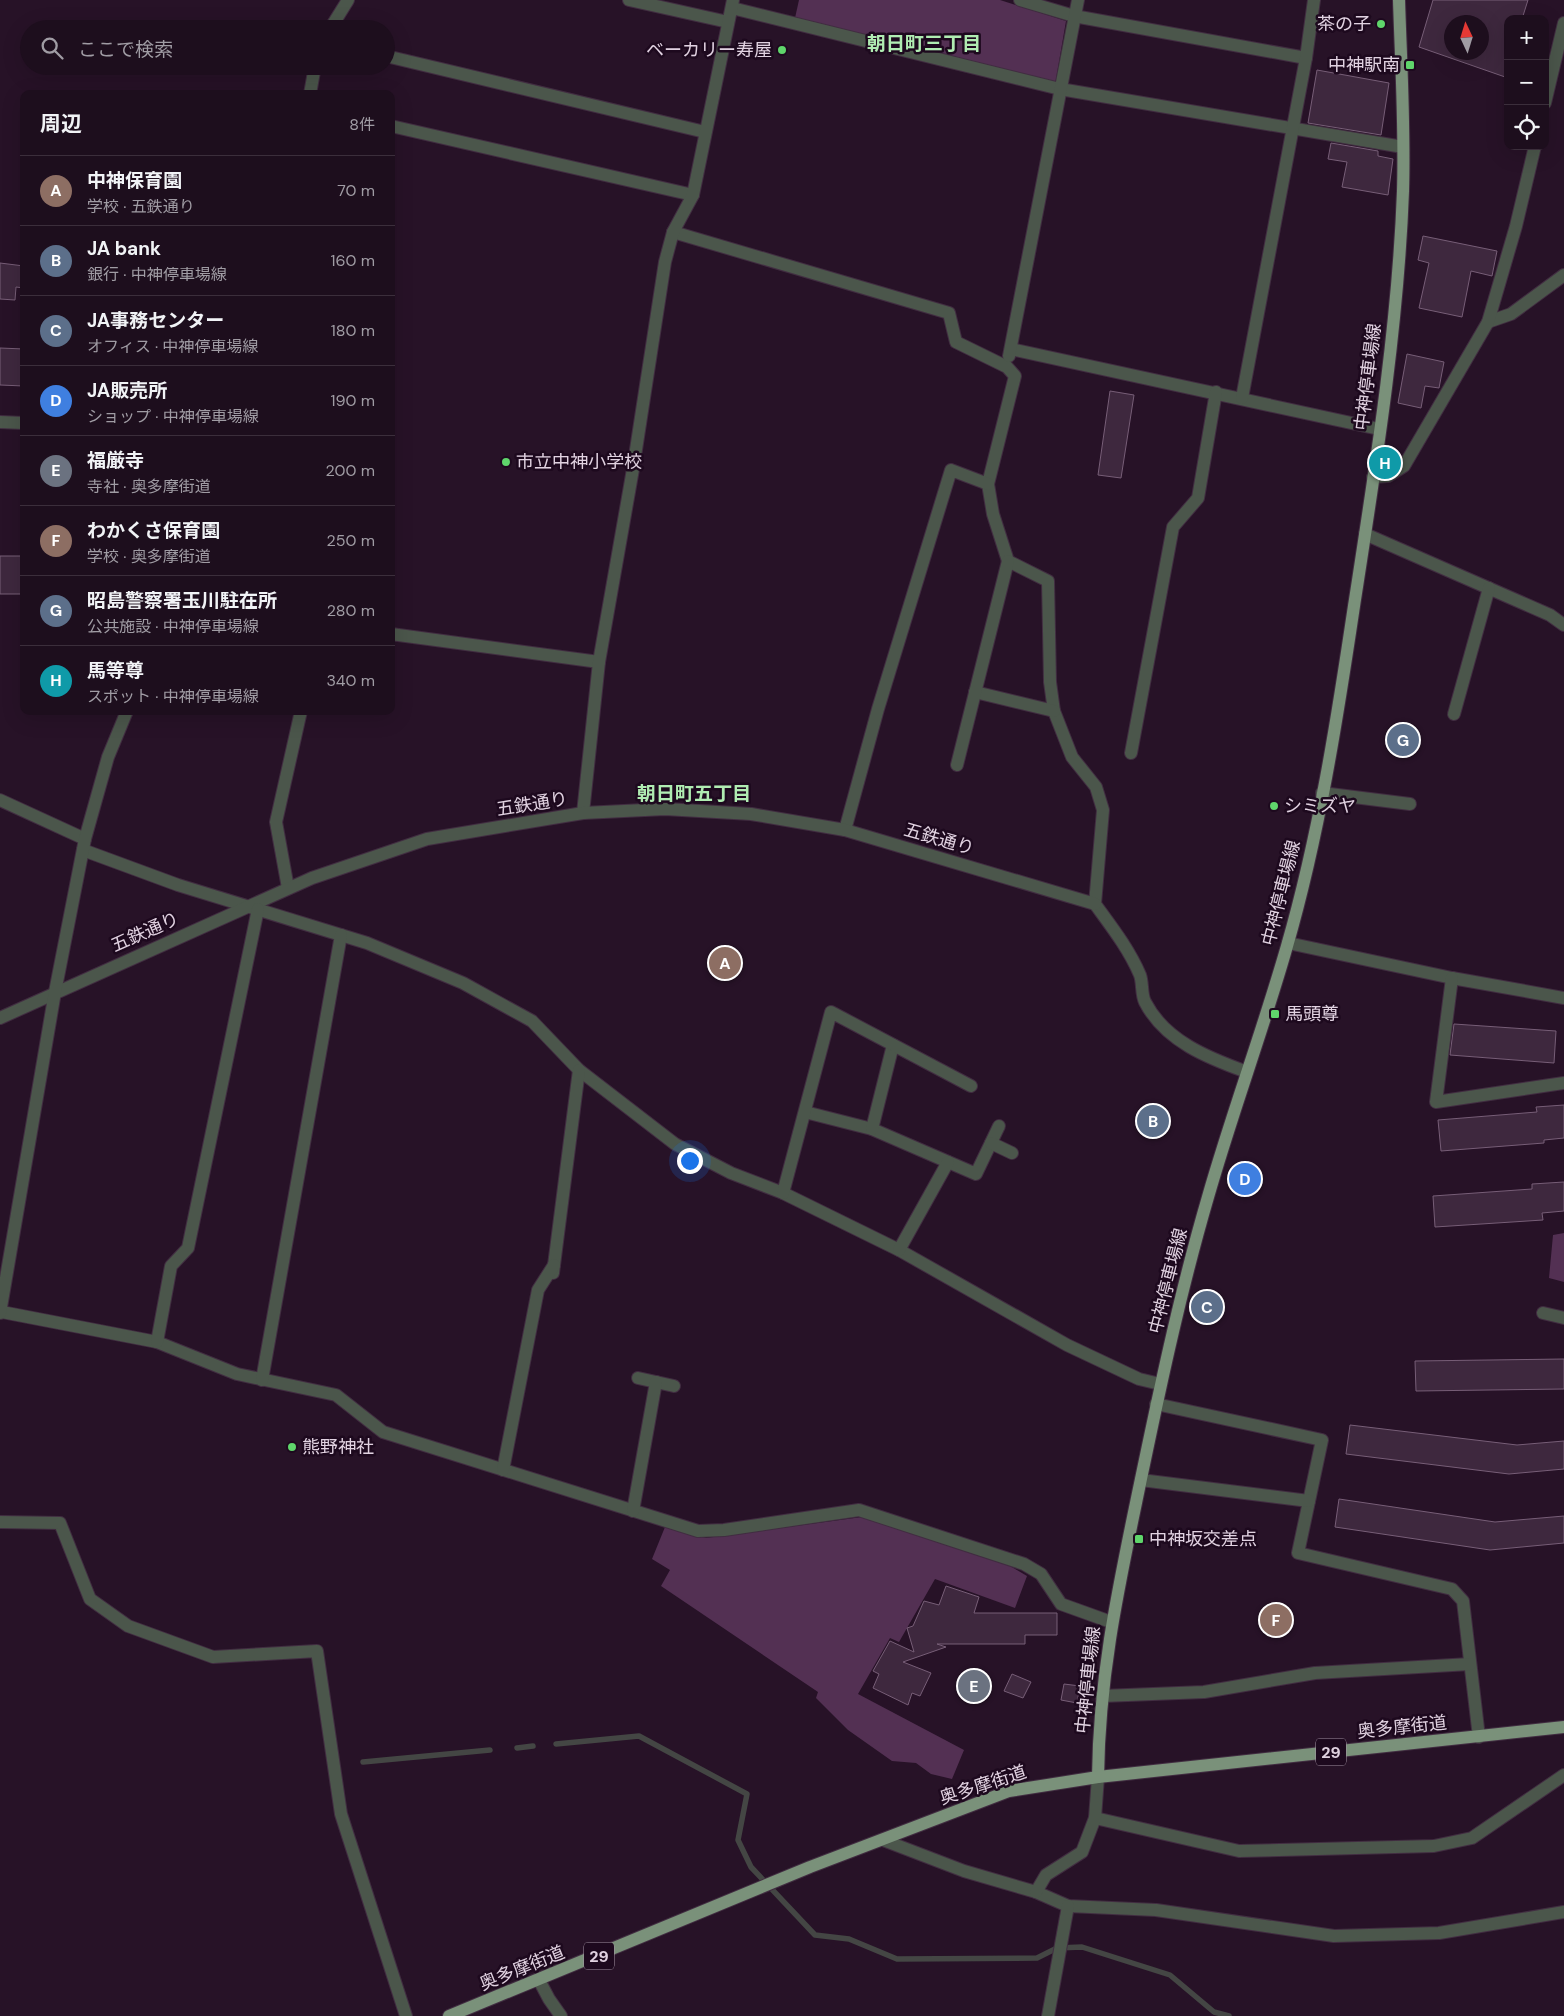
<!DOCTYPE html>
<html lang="ja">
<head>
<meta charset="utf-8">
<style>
  body { margin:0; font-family:"DM Sans","Noto Sans JP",sans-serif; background:#2a1c2a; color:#f1f3f6 }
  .controls { position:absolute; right:15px; top:15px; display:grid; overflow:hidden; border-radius:10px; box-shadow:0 5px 20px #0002 }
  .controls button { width:45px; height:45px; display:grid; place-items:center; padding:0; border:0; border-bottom:1px solid #3b2e3b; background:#1d0e1d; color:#f1f3f6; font:25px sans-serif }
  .compass { position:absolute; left:1444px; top:15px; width:45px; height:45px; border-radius:50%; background:#1d0e1d; box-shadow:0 5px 20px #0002; rotate:356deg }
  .you { position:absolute; left:689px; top:1160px; width:18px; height:18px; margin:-12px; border:4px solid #fff; border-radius:50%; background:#1a73e8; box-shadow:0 0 0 8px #1a73e833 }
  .badge { display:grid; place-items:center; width:32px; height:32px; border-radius:50%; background:#0b8043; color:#fff; font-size:16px; font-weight:700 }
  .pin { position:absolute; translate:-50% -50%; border:2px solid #fff; box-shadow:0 1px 5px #0006 }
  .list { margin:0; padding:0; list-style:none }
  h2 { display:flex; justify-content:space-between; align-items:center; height:65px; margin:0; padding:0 20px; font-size:21px }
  h2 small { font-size:16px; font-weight:400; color:#a09ca4 }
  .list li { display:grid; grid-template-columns:32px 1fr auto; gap:15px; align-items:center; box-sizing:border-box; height:70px; padding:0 20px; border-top:1px solid #3b2e3b }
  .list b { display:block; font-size:19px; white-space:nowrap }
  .list p { margin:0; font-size:16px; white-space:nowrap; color:#a09ca4 }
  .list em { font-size:16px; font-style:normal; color:#a09ca4 }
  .icon { flex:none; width:28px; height:28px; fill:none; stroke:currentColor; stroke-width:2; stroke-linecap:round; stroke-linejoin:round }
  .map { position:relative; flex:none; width:1564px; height:2016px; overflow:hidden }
  .search { position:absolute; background:#1d0e1d; box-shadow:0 5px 20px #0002; left:20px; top:20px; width:375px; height:55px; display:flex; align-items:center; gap:12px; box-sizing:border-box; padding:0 18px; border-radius:28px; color:#a09ca4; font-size:19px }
  .panel { position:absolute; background:#1d0e1d; box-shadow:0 5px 20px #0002; left:20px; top:90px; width:375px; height:625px; border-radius:10px }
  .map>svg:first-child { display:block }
  .green { fill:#533053 }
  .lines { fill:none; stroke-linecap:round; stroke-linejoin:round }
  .stream { stroke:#444644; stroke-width:5.5 }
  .building { fill:#3e283e; stroke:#775e77; fill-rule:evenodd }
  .minor-casing { stroke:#412d41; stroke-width:14 }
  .major-casing { stroke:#412d41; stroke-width:14 }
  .minor { stroke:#4b564b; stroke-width:12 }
  .major { stroke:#7a917a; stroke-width:12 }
  .poi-dot { fill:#5fd56b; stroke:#1d091e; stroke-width:2 }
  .labels { text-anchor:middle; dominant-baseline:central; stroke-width:5; stroke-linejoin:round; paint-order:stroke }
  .shield { fill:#1d091e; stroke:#a696a6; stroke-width:1 }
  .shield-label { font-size:16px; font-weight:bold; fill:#e1d2e1 }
  .poi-label { font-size:18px; fill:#e1d2e1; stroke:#1d091e; text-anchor:start }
  .street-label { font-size:18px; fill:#e1d2e1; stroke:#1d091e }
  .neighbourhood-label { font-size:19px; font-weight:bold; fill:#b0ecb2; stroke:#1d091e }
</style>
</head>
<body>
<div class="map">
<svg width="1564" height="2016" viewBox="0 0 1564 2016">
  <rect width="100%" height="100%" fill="#271227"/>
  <g class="green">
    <path d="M799,0H1000L1066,21L1055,85L795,18Z"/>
    <path d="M1564,1233V1282L1549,1278L1553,1235Z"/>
    <path d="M862,1517L1010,1566L1027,1576L1015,1608L935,1579L899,1642L890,1638L858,1694L964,1750L952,1779L931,1774L916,1763L892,1761L848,1730L816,1698L818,1692L661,1586L670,1570L652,1559L665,1527L706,1538Z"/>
  </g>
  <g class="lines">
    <g class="stream">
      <path d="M556,1744L639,1736L747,1794L738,1840L751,1867L815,1935L849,1939L897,1959L1037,1958L1057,1948L1082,1947L1170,1975L1214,2012L1229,2016"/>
      <path d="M517,1748L533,1746"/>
      <path d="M363,1762L490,1750"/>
    </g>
  </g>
  <g class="building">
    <path d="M1433,0H1528L1522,19H1508V78L1419,47ZM1452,22H1482V52H1452Z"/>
    <path d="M1317,70L1389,83L1381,135L1308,123Z"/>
    <path d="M1331,143L1378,151V156L1393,159L1388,195L1342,187L1347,162L1328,159Z"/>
    <path d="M1423,236L1497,251L1492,276L1471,271L1462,317L1419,308L1429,263L1418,260Z"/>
    <path d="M0,263L24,266V288L16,287L15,300L0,299Z"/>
    <path d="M0,348L24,349V386L0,385Z"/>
    <path d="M1407,354L1444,362L1439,388L1425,386L1421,408L1398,403Z"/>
    <path d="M1110,391L1134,395L1121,478L1098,475Z"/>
    <rect x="0" y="556" width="24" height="38"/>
    <path d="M1454,1024L1556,1031L1554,1063L1450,1055Z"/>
    <path d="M1564,1105V1138L1544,1140V1143L1441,1151L1438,1120L1537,1112L1536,1107Z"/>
    <path d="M1564,1182V1211L1542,1213L1543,1220L1435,1227L1433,1196L1532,1189V1184Z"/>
    <path d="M1564,1359V1389L1416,1391L1415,1361Z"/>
    <path d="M1350,1425L1517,1445L1564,1441V1469L1509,1474L1346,1454Z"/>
    <path d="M1339,1499L1495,1522L1564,1516V1543L1490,1550L1335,1527Z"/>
    <path d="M946,1586L979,1597L974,1613H1057V1635H1025V1644H937L946,1647L903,1662L931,1673L920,1696L912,1693L908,1705L873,1688L879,1674L873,1671L890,1641L914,1652L907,1628L913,1626L924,1601L939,1605Z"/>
    <path d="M1012,1674L1031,1682L1023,1698L1004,1691Z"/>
    <path d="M1064,1684L1080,1686L1077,1703L1061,1700Z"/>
  </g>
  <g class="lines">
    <defs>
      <g id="minor">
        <path d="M629,0L728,22"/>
        <path d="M1020,0L1074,16L1306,58"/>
        <path d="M732,8L1060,89L1403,147"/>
        <path d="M330,29L348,0"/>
        <path d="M386,56L705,132"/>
        <path d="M310,94L315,66"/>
        <path d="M1545,103L1564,23"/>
        <path d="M391,126L693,195"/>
        <path d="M673,232L949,313L956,342L1007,367L1015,376L988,484L993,514L1008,561L1048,581L1050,682L1054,711L1072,757L1096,787L1103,810L1095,904C1111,926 1129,949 1140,975C1143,983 1141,994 1145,1002C1165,1041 1208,1058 1247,1072"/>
        <path d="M1488,322L1511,314L1564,275"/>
        <path d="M1011,349L1379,429"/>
        <path d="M1009,356L1078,0"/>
        <path d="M1242,398L1306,58L1314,0"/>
        <path d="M0,422L24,423"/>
        <path d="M1373,477L1388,476L1404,466L1488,322L1516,226L1535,146"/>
        <path d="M1365,534L1550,615L1564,625"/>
        <path d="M391,634L599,662"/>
        <path d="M975,692L1054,711"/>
        <path d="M1454,714L1489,588"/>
        <path d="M1131,753L1173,527L1198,498L1216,392"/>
        <path d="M957,765L1008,561"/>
        <path d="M1322,793L1410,804"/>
        <path d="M0,800L85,839"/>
        <path d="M583,813L599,662L633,469L665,262L673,232L693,195L733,0"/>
        <path d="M845,830L878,709L951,470L988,484"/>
        <path d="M83,850L178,885L367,943L463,983L532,1021L579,1070L675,1144L731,1173L783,1193L899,1250L1067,1345L1139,1379L1160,1384"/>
        <path d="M288,888L276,822L301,711"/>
        <path d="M1288,943L1452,978L1564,998"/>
        <path d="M1452,978L1436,1102L1564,1083"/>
        <path d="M0,1018L312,878L427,839L583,813L665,809L751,814L845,830L1095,904"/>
        <path d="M805,1112L872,1129L976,1174L999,1126"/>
        <path d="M872,1129L893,1045"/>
        <path d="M991,1143L1012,1153"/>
        <path d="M783,1193L831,1012L971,1086"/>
        <path d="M899,1250L948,1162"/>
        <path d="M553,1273L579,1070"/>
        <path d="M2,1312L157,1342L237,1374L336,1395L383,1432L698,1531L724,1530L859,1510L1024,1564L1041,1574L1061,1604L1111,1622"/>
        <path d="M0,1313L55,992L85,839L108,757L127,711"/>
        <path d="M1543,1313L1564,1318"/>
        <path d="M157,1342L171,1266L188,1248L258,909"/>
        <path d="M638,1378L674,1386"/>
        <path d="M262,1380L341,935"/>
        <path d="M1156,1404L1322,1440L1298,1553L1452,1589L1463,1601L1479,1737"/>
        <path d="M503,1470L538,1290L554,1265"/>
        <path d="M1141,1480L1309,1501"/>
        <path d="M633,1511L656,1382"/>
        <path d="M0,1522L60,1523L90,1599L128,1626L213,1657L317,1651L341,1814L406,2016"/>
        <path d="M1102,1696L1204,1692L1315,1673L1470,1664"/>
        <path d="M1095,1818L1239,1851L1434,1846L1472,1838L1564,1775"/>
        <path d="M883,1840L964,1871L1036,1892L1068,1906L1156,1910L1334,1936L1439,1933L1564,1912"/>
        <path d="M1036,1892L1046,1875L1082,1852L1095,1818L1098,1777"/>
        <path d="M539,1980L549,1999L561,2016"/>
        <path d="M1048,2016L1068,1906"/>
      </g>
      <g id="major">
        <path d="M1098,1777C1099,1679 1117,1594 1137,1498C1158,1397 1179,1296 1208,1197C1232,1113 1263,1030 1287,946C1319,835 1337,720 1354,606C1375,470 1398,329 1403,191C1405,127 1401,64 1399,0"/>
        <path d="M449,2016L810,1867L1009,1791L1098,1777L1564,1727"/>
      </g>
    </defs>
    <use href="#minor" class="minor-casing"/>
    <use href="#major" class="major-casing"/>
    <use href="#minor" class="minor"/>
    <use href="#major" class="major"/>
  </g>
  <g class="poi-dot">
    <circle cx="1381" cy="24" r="5"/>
    <circle cx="782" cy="50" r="5"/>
    <rect x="1405" y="60" width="10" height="10" rx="2.5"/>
    <circle cx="506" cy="462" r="5"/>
    <circle cx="1274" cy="806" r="5"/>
    <rect x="1270" y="1009" width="10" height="10" rx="2.5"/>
    <circle cx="292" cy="1447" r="5"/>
    <rect x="1134" y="1534" width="10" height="10" rx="2.5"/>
  </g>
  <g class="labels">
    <g class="shield">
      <rect x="1316" y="1738.5" width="30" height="27" rx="4"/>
      <rect x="584" y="1942.5" width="30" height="27" rx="4"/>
    </g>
    <g class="shield-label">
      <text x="1331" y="1752">29</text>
      <text x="599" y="1956">29</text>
    </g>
    <g class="poi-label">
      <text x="1371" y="24" text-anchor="end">茶の子</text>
      <text x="772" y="50" text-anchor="end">ベーカリー寿屋</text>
      <text x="1400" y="65" text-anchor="end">中神駅南</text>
      <text x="516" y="462">市立中神小学校</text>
      <text x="1284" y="806">シミズヤ</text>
      <text x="1285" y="1014">馬頭尊</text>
      <text x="302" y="1447">熊野神社</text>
      <text x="1149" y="1539">中神坂交差点</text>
    </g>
    <g class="street-label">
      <text transform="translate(1368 377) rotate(-83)">中神停車場線</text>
      <text transform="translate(532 804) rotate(-9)">五鉄通り</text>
      <text transform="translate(939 839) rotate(16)">五鉄通り</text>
      <text transform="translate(1281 893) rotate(-76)">中神停車場線</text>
      <text transform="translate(145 932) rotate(-24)">五鉄通り</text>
      <text transform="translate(1168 1281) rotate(-76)">中神停車場線</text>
      <text transform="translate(1088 1680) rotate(-84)">中神停車場線</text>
      <text transform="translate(1402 1727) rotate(-6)">奥多摩街道</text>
      <text transform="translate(983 1785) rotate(-18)">奥多摩街道</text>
      <text transform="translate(522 1968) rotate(-22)">奥多摩街道</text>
    </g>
    <g class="neighbourhood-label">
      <text x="924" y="43">朝日町三丁目</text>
      <text x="694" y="793">朝日町五丁目</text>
    </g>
  </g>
</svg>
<div class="controls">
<button>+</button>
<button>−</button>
<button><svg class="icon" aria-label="locate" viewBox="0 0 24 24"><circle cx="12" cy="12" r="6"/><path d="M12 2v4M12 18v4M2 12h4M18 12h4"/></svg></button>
</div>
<svg class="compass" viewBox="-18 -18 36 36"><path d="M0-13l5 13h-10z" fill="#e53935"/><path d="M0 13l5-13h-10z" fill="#a09ca4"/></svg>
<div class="you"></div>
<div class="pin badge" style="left:725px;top:963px;background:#8d6e63">A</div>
<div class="pin badge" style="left:1153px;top:1121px;background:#5c6f8a">B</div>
<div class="pin badge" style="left:1207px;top:1307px;background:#5c6f8a">C</div>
<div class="pin badge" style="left:1245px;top:1179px;background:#3f7fe0">D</div>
<div class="pin badge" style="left:974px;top:1686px;background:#6b7280">E</div>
<div class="pin badge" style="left:1276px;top:1620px;background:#8d6e63">F</div>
<div class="pin badge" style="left:1403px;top:740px;background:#5c6f8a">G</div>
<div class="pin badge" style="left:1385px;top:463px;background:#0f9aa8">H</div>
<div class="search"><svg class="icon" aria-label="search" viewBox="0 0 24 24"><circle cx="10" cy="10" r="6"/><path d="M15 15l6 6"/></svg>ここで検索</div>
<section class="panel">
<h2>周辺<small>8件</small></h2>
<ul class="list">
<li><span class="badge" style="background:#8d6e63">A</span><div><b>中神保育園</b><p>学校 · 五鉄通り</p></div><em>70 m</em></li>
<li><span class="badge" style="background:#5c6f8a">B</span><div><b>JA bank</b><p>銀行 · 中神停車場線</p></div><em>160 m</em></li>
<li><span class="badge" style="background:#5c6f8a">C</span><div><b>JA事務センター</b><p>オフィス · 中神停車場線</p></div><em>180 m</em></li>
<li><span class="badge" style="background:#3f7fe0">D</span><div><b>JA販売所</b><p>ショップ · 中神停車場線</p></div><em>190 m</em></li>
<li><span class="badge" style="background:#6b7280">E</span><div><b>福厳寺</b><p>寺社 · 奥多摩街道</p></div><em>200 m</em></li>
<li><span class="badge" style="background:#8d6e63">F</span><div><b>わかくさ保育園</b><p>学校 · 奥多摩街道</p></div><em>250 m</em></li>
<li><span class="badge" style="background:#5c6f8a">G</span><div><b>昭島警察署玉川駐在所</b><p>公共施設 · 中神停車場線</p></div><em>280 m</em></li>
<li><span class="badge" style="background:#0f9aa8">H</span><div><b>馬等尊</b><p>スポット · 中神停車場線</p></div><em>340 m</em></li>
</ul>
</section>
</div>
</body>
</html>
